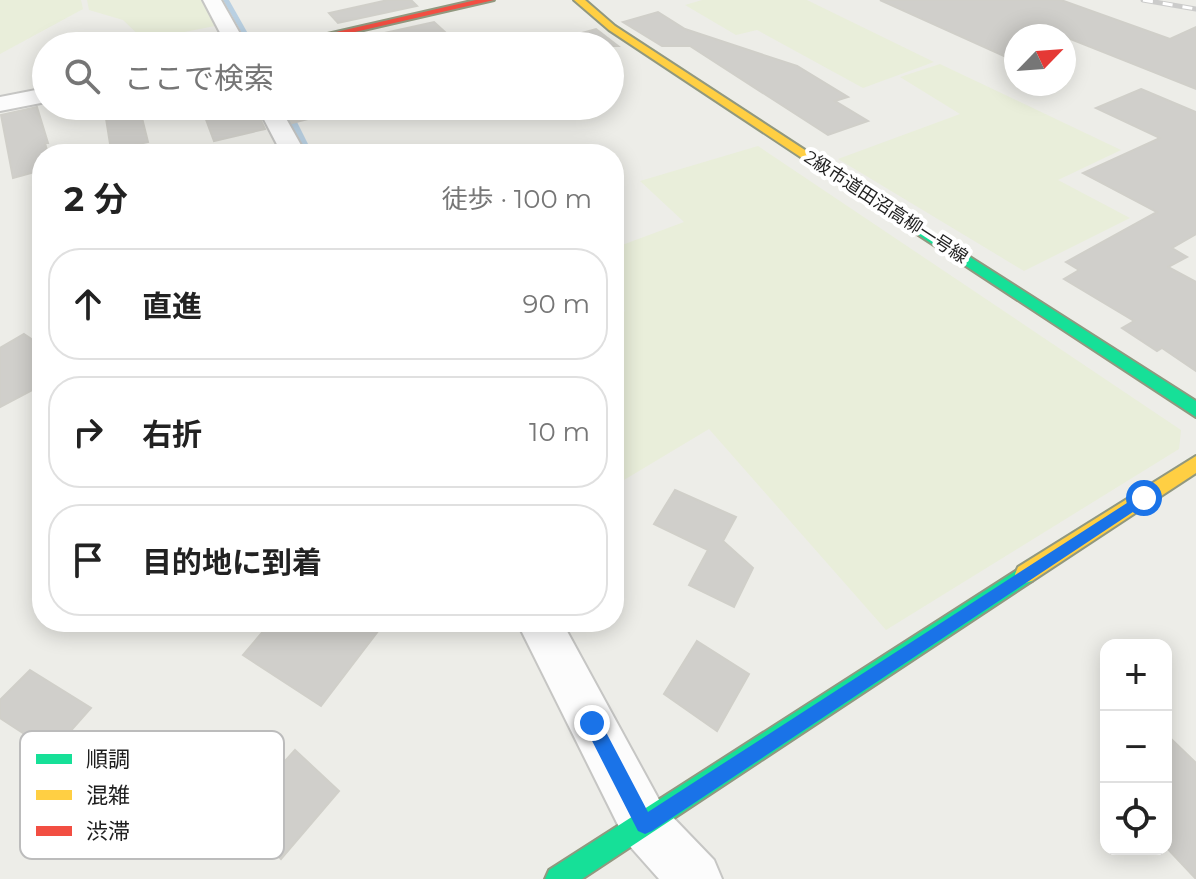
<!DOCTYPE html>
<html lang="ja">
<head>
<meta charset="utf-8">
<style>
  body { margin:0; font-family:Montserrat,"Noto Sans JP",sans-serif; background:#f2f2f2; color:#222 }
  .controls { position:absolute; right:24px; bottom:24px; display:grid; overflow:hidden; border-radius:16px; box-shadow:0 4px 20px #0003 }
  .controls button { width:72px; height:72px; display:grid; place-items:center; padding:0; border:0; border-bottom:2px solid #e0e0e0; background:#fff; color:#222; font:40px sans-serif }
  .compass { position:absolute; left:1004px; top:24px; width:72px; height:72px; border-radius:50%; background:#fff; box-shadow:0 4px 20px #0003; rotate:65deg }
  .stop { position:absolute; width:24px; height:24px; margin:-18px; border:6px solid #1a73e8; border-radius:50%; background:#fff }
  .stop.end { background:#1a73e8; border-color:#fff; box-shadow:0 2px 8px #0008 }
  .list { margin:0; padding:0; list-style:none }
  h2 { display:flex; justify-content:space-between; align-items:center; height:104px; margin:0; padding:0 32px; font-size:34px }
  h2 small { font-size:26px; font-weight:400; color:#767676 }
  .list li { display:grid; grid-template-columns:52px 1fr auto; gap:24px; align-items:center; box-sizing:border-box; height:112px; margin:0 16px 16px; padding:0 16px; border:2px solid #e0e0e0; border-radius:32px }
  .list b { display:block; font-size:30px; white-space:nowrap }
  .list em { font-size:26px; font-style:normal; color:#767676 }
  .icon { flex:none; width:44px; height:44px; fill:none; stroke:currentColor; stroke-width:2; stroke-linecap:round; stroke-linejoin:round }
  .map { position:relative; flex:none; width:1196px; height:879px; overflow:hidden }
  .search { position:absolute; background:#fff; box-shadow:0 4px 20px #0003; left:32px; top:32px; width:592px; height:88px; display:flex; align-items:center; gap:20px; box-sizing:border-box; padding:0 28px; border-radius:44px; color:#767676; font-size:30px }
  .panel { position:absolute; background:#fff; box-shadow:0 4px 20px #0003; left:32px; top:144px; width:592px; height:488px; border-radius:32px }
  .map>svg:first-child { display:block }
  .farmland { fill:#e9eeda }
  .lines { fill:none; stroke-linecap:round; stroke-linejoin:round }
  .stream { fill:#b9d0e2; fill-rule:evenodd }
  .building { fill:#d0cfcb; stroke:#d0cfc9; stroke-width:2 }
  .street-casing { stroke:#c6c6c4; stroke-width:4 }
  .fast-casing { stroke:#91987f; stroke-width:4 }
  .slow-casing { stroke:#91987f; stroke-width:4 }
  .jam-casing { stroke:#91987f; stroke-width:4 }
  .street { fill:#fcfcfc; fill-rule:evenodd }
  .fast { fill:#16e098; fill-rule:evenodd }
  .slow { fill:#ffcf43; fill-rule:evenodd }
  .jam { fill:#f24e42; fill-rule:evenodd }
  .rail-casing { stroke:#cbcbca; stroke-width:5 }
  .rail { stroke:#fff; stroke-width:3; stroke-dasharray:10; stroke-linecap:butt }
  .route { fill:#1a73e8 }
  .labels { text-anchor:middle; dominant-baseline:central; stroke-width:8; stroke-linejoin:round; paint-order:stroke }
  .far-street-label { font-size:18px; fill:#1f1f1f; stroke:#fff }
  .key { fill:#fff; stroke:#bcbcbc; stroke-width:2 }
  .key-label { font-size:22px; fill:#1f1f1f }
</style>
</head>
<body>
<div class="map">
<svg width="1196" height="879" viewBox="0 0 1196 879">
  <rect width="100%" height="100%" fill="#edede8"/>
  <g class="farmland">
    <path d="M0,0H81L83,9L0,54Z"/>
    <path d="M87,0H202L215,26L144,40L123,20L89,10Z"/>
    <path d="M702,0H807L934,62L863,88L757,30L736,35L685,5Z"/>
    <path d="M940,64L1121,150L1058,180L1130,218L1024,271L838,159L960,114L900,77Z"/>
    <path d="M758,146L1181,430L1179,449L886,630L709,429L614,486V316L625,311L614,297V248L684,222L640,181Z"/>
  </g>
  <g class="lines">
    <g class="stream">
      <path d="M223,0H229L255,46H249Z"/>
      <path d="M281,106H289L313,154H305Z"/>
    </g>
  </g>
  <g class="building">
    <path d="M388,0H411L417,6L338,23L329,13Z"/>
    <path d="M880,0H1061L1170,39L1196,27V89L1068,38L1064,40V36H1016L1015,61Z"/>
    <path d="M658,12L685,29L797,66L848,97L835,101L868,121L828,135L690,46H662L623,22Z"/>
    <path d="M434,22L447,34L389,46H357L352,40Z"/>
    <path d="M596,29L618,46H572L571,36Z"/>
    <path d="M1141,89L1196,112V234L1172,248L1187,257L1168,267L1196,282V371L1162,348L1157,351L1122,328L1134,321L1064,279L1079,270L1066,262L1157,212L1083,173L1160,138L1096,108Z"/>
    <path d="M104,106H139L148,142L111,150Z"/>
    <path d="M201,106H254L265,129L214,141Z"/>
    <path d="M282,106H306L308,119L292,123Z"/>
    <path d="M37,107L48,143H45L48,154H42V170L13,178L1,115Z"/>
    <path d="M24,334L42,346V385L0,407V348Z"/>
    <path d="M675,490L736,517L723,541L753,568L734,607L689,585L708,550L654,524Z"/>
    <path d="M271,622H301L317,632L326,622H385L321,706L243,655Z"/>
    <path d="M697,641L749,674L717,731L664,694Z"/>
    <path d="M30,670L91,708L52,752L0,718V700Z"/>
    <path d="M1166,734L1196,763V879L1166,847Z"/>
    <path d="M295,750L339,791L281,859L237,814Z"/>
  </g>
  <g class="lines">
    <defs>
      <g id="street">
        <path d="M203,0H221L247,46H227Z"/>
        <path d="M46,88V102L0,111V97Z"/>
        <path d="M257,106H279L306,154H282Z"/>
        <path d="M517,622H562L663,807L714,860L722,879H659L627,843Z"/>
      </g>
      <g id="fast">
        <path d="M893,208L1196,401V417L888,215L886,212Z"/>
        <path d="M1025,565L1032,567L1035,574L1032,581L582,879H545L549,870Z"/>
      </g>
      <g id="slow">
        <path d="M574,0H585L615,26L900,212L898,215H888L609,30Z"/>
        <path d="M1196,456V473L1032,581L1025,583L1018,581L1015,574L1018,567Z"/>
      </g>
      <path id="jam" d="M476,0H494L294,46H275Z"/>
    </defs>
    <use href="#street" class="street-casing"/>
    <use href="#fast" class="fast-casing"/>
    <use href="#slow" class="slow-casing"/>
    <use href="#jam" class="jam-casing"/>
    <use href="#street" class="street"/>
    <use href="#fast" class="fast"/>
    <use href="#slow" class="slow"/>
    <use href="#jam" class="jam"/>
    <defs>
      <path id="rail" d="M1143,0L1196,9"/>
    </defs>
    <use href="#rail" class="rail-casing"/>
    <use href="#rail" class="rail"/>
  </g>
  <path class="route" d="M1144,492L1151,498L1148,502L652,831L645,834L638,831L586,729L583,723L586,717L592,715L598,717L648,812Z"/>
  <g class="labels">
    <g class="far-street-label">
      <text transform="translate(886 207) rotate(33)">2級市道田沼高柳一号線</text>
    </g>
  </g>
  <rect x="20" y="731" width="264" height="128" rx="12" class="key"/>
  <rect x="36" y="754" width="36" height="10" fill="#16e098"/>
  <rect x="36" y="790" width="36" height="10" fill="#ffcf43"/>
  <rect x="36" y="826" width="36" height="10" fill="#f24e42"/>
  <g class="key-label">
    <text x="86" y="767">順調</text>
    <text x="86" y="803">混雑</text>
    <text x="86" y="839">渋滞</text>
  </g>
</svg>
<div class="controls">
<button>+</button>
<button>−</button>
<button><svg class="icon" aria-label="locate" viewBox="0 0 24 24"><circle cx="12" cy="12" r="6"/><path d="M12 2v4M12 18v4M2 12h4M18 12h4"/></svg></button>
</div>
<svg class="compass" viewBox="-18 -18 36 36"><path d="M0-13l5 13h-10z" fill="#e53935"/><path d="M0 13l5-13h-10z" fill="#767676"/></svg>
<div class="stop" style="left:1144px;top:498px"></div>
<div class="stop end" style="left:592px;top:723px"></div>
<div class="search"><svg class="icon" aria-label="search" viewBox="0 0 24 24"><circle cx="10" cy="10" r="6"/><path d="M15 15l6 6"/></svg>ここで検索</div>
<section class="panel">
<h2>2 分<small>徒歩 · 100 m</small></h2>
<ul class="list">
<li><svg class="icon" aria-label="ahead" viewBox="0 0 24 24"><path d="M12 20V5M6 11l6-6 6 6"/></svg><div><b>直進</b></div><em>90 m</em></li>
<li><svg class="icon" aria-label="right" viewBox="0 0 24 24"><path d="M7 20v-9h11M14 6l5 5-5 5"/></svg><div><b>右折</b></div><em>10 m</em></li>
<li><svg class="icon" aria-label="arrive" viewBox="0 0 24 24"><path d="M6 21V4h12l-3 4 3 4H6"/></svg><div><b>目的地に到着</b></div></li>
</ul>
</section>
</div>
</body>
</html>
